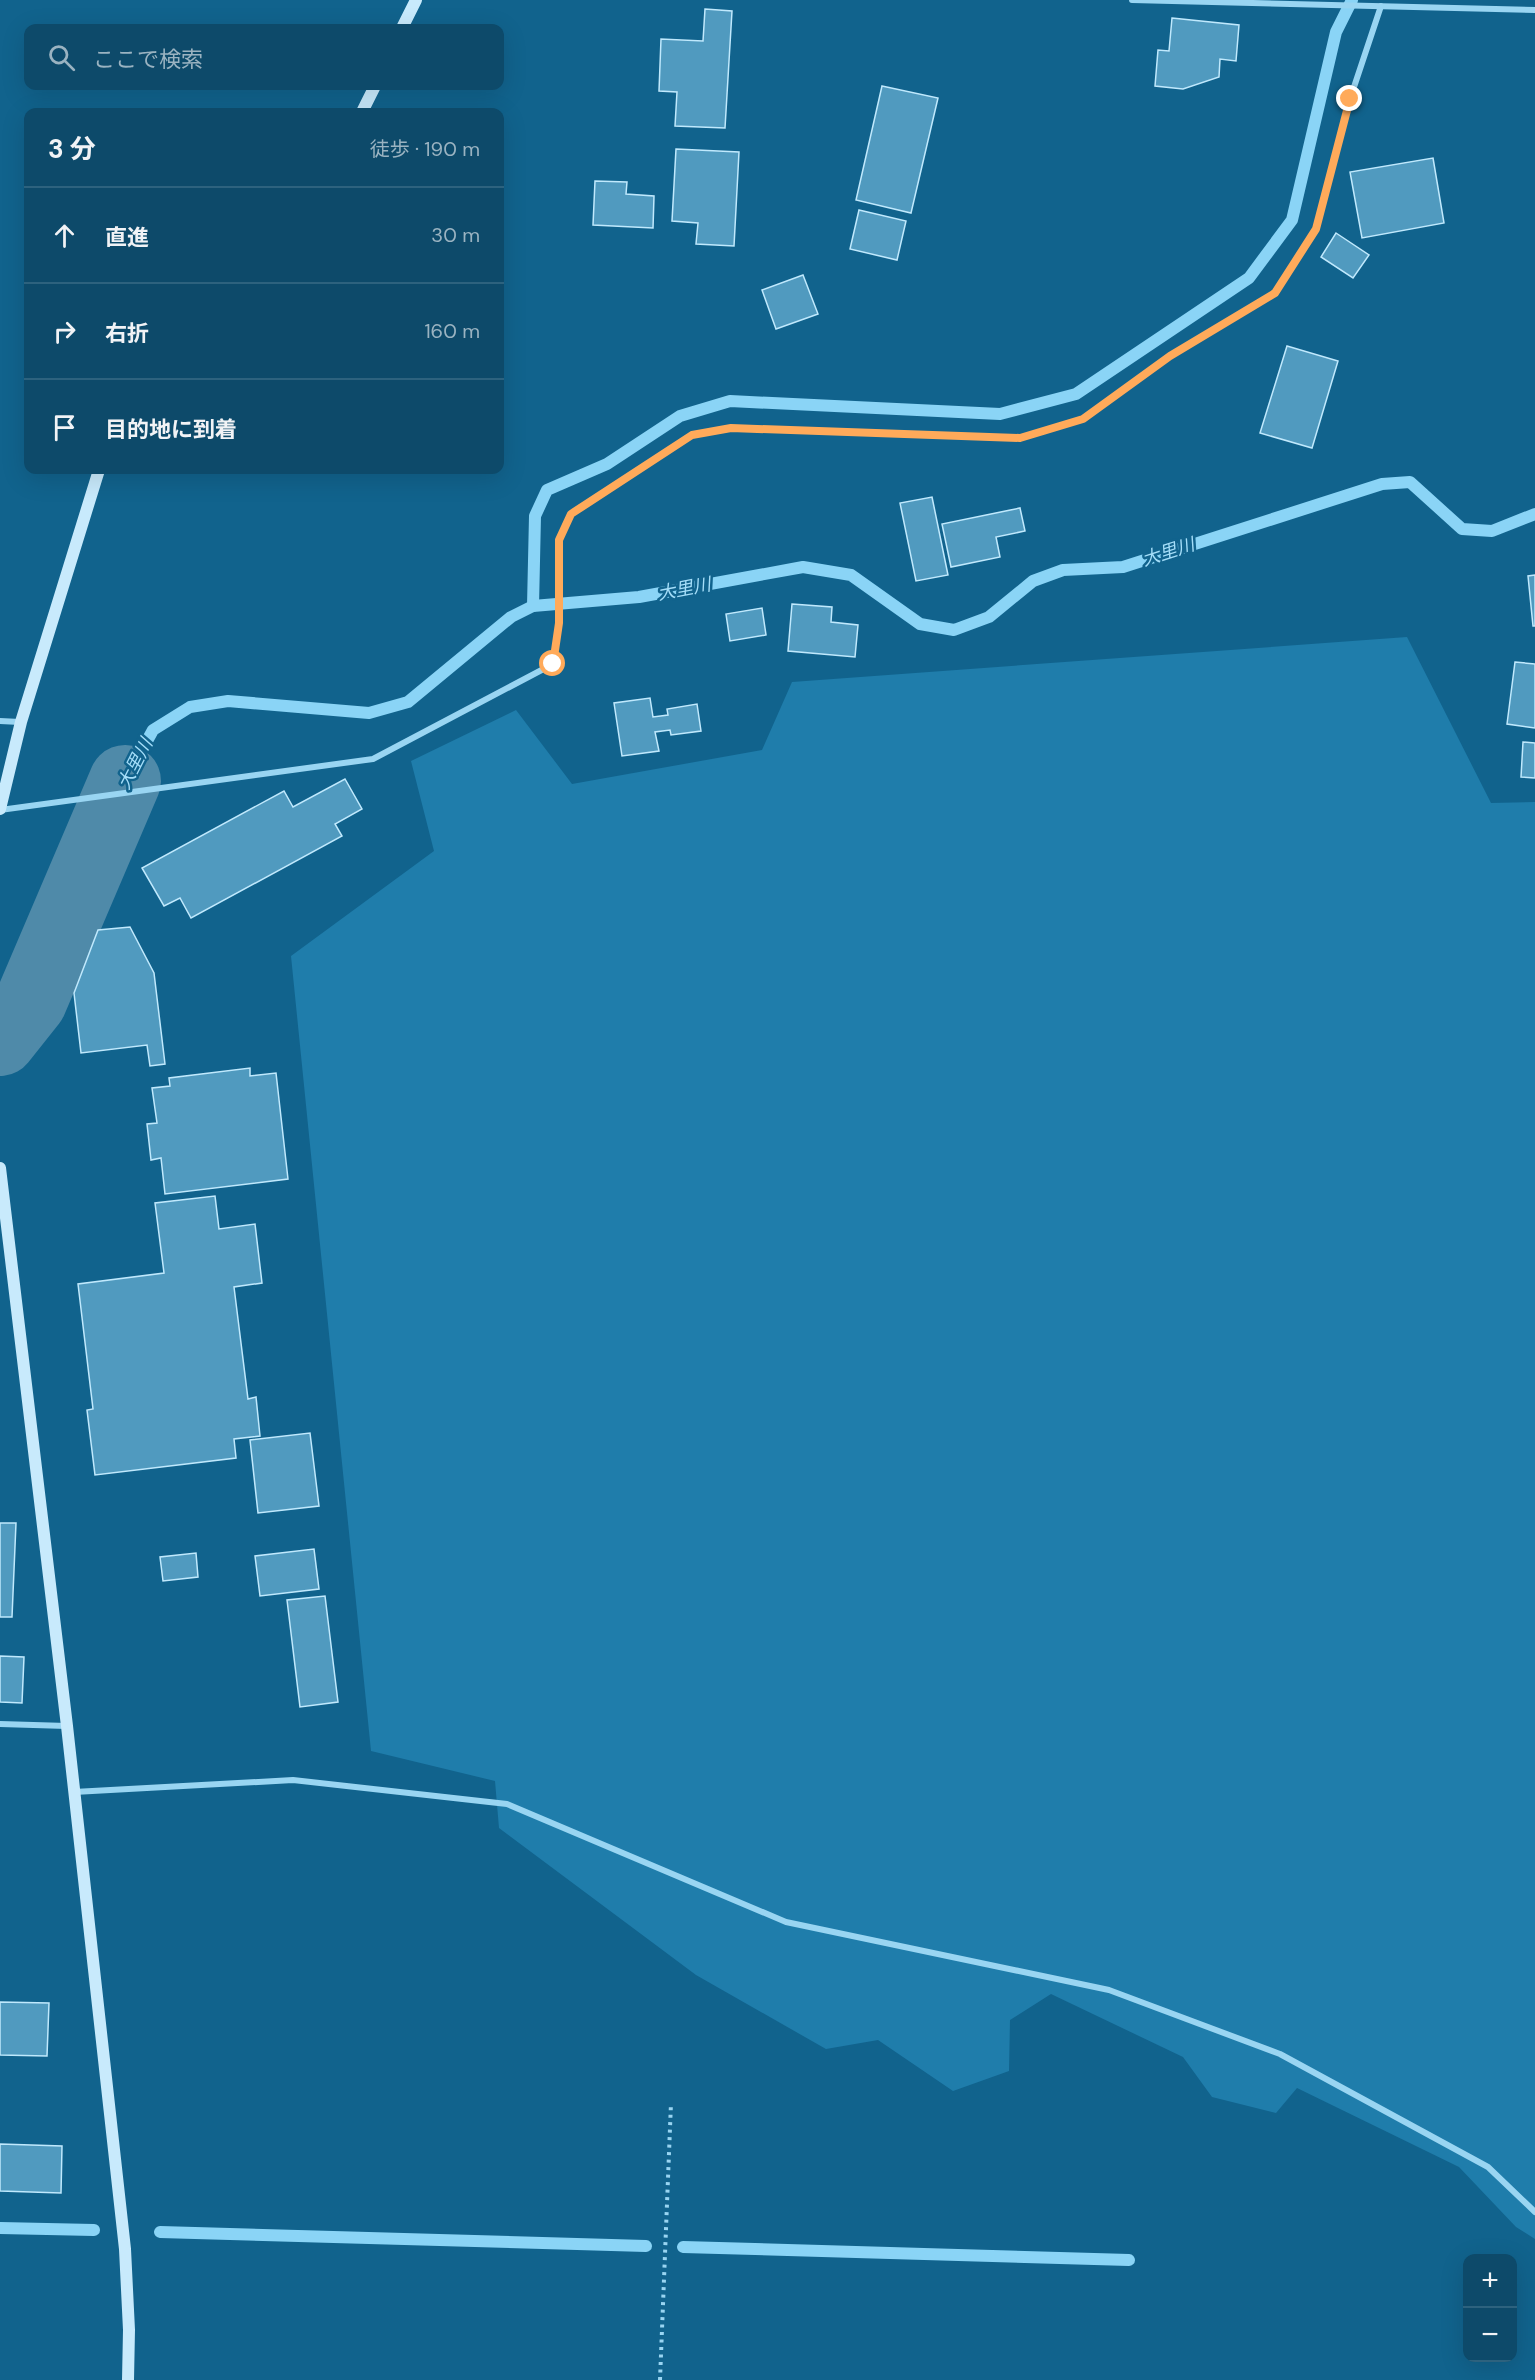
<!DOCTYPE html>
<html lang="ja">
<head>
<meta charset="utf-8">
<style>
  body { margin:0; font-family:"DM Sans","Noto Sans JP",sans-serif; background:#165170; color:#f1f3f6 }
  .controls { position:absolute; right:18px; bottom:18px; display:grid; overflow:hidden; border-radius:12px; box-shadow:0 6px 24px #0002 }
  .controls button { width:54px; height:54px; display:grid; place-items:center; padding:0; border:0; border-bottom:2px solid #2d627e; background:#0d4a6a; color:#f1f3f6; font:30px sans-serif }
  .stop { position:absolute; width:18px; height:18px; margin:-14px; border:4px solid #ffaa5a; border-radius:50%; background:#fff }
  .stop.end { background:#ffaa5a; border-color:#fff; box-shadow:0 2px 6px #0008 }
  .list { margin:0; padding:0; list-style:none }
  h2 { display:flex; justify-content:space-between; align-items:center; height:78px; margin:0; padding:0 24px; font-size:26px }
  h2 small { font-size:20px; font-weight:400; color:#9ab3c1 }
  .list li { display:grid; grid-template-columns:39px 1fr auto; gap:18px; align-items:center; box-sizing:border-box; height:96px; padding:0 24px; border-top:2px solid #2d627e }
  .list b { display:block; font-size:22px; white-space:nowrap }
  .list em { font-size:20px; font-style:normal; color:#9ab3c1 }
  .icon { flex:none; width:33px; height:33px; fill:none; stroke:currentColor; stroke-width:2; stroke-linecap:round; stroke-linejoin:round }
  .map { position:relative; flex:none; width:1535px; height:2380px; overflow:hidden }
  .search { position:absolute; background:#0d4a6a; box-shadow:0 6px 24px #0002; left:24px; top:24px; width:480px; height:66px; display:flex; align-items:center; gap:15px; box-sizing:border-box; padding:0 21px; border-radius:12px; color:#9ab3c1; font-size:22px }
  .panel { position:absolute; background:#0d4a6a; box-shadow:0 6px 24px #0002; left:24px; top:108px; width:480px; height:366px; border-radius:12px }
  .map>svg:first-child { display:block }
  .green { fill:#1f7dab }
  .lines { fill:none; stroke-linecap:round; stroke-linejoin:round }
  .stream { stroke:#8ad4f6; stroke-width:12 }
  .river { stroke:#4f8aa9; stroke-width:72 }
  .building { fill:#509abf; stroke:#c0e9fd; stroke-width:1.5 }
  .path { stroke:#99d5f2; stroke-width:4; stroke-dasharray:3 4.5; stroke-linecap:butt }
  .street { stroke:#99d5f2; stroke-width:6 }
  .secondary { stroke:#c8eafc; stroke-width:12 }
  .route { stroke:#ffaa5a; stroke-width:8 }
  .labels { text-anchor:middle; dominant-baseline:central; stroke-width:5; stroke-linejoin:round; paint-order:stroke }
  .water-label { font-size:18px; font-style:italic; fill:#a5def9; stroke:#11638d }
</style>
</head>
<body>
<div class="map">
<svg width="1535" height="2380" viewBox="0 0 1535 2380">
  <rect width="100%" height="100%" fill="#11638d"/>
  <path class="green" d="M1407,637L1491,803L1535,802V2239L1516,2227L1459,2167L1297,2088L1276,2113L1212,2097L1183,2057L1051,1994L1010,2020L1009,2071L953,2091L878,2040L826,2049L696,1975L499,1828L495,1781L371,1751L291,956L434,851L411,761L516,710L572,784L762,750L792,682Z"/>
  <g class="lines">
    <g class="stream">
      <path d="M533,606L535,516L547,490L607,464L680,416L730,401L1000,414L1076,394L1249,278L1292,220L1336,32L1352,0"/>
      <path d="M125,781L153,730L190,707L228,701L369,713L408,702L511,617L533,606L639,597L803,567L851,575L920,624L954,630L989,617L1033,581L1063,570L1123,567L1382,484L1410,482L1462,529L1492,531L1535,514"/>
      <path d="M0,2228L94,2230"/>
      <path d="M160,2232L646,2246"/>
      <path d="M683,2247L1129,2260"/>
    </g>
    <path class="river" d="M0,1040L31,1001L125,781"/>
  </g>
  <g class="building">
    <path d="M705,9L732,11L725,128L675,126L677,92L659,91L661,39L703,41Z"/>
    <path d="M1172,18L1239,25L1236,61L1220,59L1219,77L1183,89L1155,86L1158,50L1169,51Z"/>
    <path d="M882,86L938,98L911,213L856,200Z"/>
    <path d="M676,149L739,152L734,246L696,244L698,223L672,221Z"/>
    <path d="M1433,158L1444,223L1362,238L1350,172Z"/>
    <path d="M595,181L627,182L626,194L654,196L653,228L593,225Z"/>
    <path d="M859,210L906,221L897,260L850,249Z"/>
    <path d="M1336,233L1369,255L1353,278L1321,257Z"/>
    <path d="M803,275L818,314L776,329L762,290Z"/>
    <path d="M1287,346L1338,361L1312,448L1260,433Z"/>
    <path d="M932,497L948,575L916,581L900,503Z"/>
    <path d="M1020,508L1025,531L996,537L1000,557L951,567L942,524Z"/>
    <path d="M1535,575V626H1533L1528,576Z"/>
    <path d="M792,604L832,607L831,622L858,625L855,657L788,651Z"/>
    <path d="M762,608L766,635L730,641L726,614Z"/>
    <path d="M1515,662L1535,664V728L1507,724Z"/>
    <path d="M650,698L653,717L668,715L667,709L697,704L701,731L671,735L670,730L655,732L659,751L622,756L614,703Z"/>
    <path d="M1523,742L1535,743V778L1521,777Z"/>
    <path d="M345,779L362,809L335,824L342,836L191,918L180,898L164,906L142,868L284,791L293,807Z"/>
    <path d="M130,927L154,973L165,1064L150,1066L147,1045L81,1053L74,993L98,930Z"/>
    <path d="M250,1068V1076L276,1073L288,1179L165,1194L161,1158L151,1160L147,1124L157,1123L152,1088L170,1086L169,1078Z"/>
    <path d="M215,1196L219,1229L255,1224L262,1283L234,1287L248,1399L256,1397L260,1436L234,1439L236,1458L95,1475L87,1410L93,1409L78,1284L164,1273L155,1203Z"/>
    <path d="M310,1433L319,1506L258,1513L250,1440Z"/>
    <path d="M0,1523H16L12,1617H0Z"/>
    <path d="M314,1549L319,1589L260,1596L255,1556Z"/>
    <path d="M196,1553L198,1577L163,1581L160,1557Z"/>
    <path d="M325,1596L338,1702L300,1707L287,1600Z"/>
    <path d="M0,1656L24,1657L22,1703L0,1702Z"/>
    <path d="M0,2002L49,2003L47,2056L0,2055Z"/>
    <path d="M0,2144L62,2146L61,2193L0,2191Z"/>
  </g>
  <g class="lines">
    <path class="path" d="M660,2380L671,2103"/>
    <g class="street">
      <path d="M1132,0L1535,10"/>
      <path d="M0,721L20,722"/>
      <path d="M0,810L373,759L553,664L559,623V540L571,514L692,435L731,428L1020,438L1083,419L1170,356L1275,293L1316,229L1350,99L1381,6"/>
      <path d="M0,1724L67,1726"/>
      <path d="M74,1792L293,1780L507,1804L786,1922L1109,1990L1280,2054L1488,2167L1535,2212"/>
    </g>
    <g class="secondary">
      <path d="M402,28L416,0"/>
      <path d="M362,112L375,86"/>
      <path d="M0,809L21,722L99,470"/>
      <path d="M0,1168L67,1726L125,2249L129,2330L128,2380"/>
    </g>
  </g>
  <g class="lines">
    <path class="route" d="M553,664L559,623V540L571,514L692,435L731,428L1020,438L1083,419L1170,356L1275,293L1316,229L1350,99"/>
  </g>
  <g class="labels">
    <g class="water-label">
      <text transform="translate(1168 552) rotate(-18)">大里川</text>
      <text transform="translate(684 589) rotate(-11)">大里川</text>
      <text transform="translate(135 764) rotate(-63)">大里川</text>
    </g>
  </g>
</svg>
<div class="controls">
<button>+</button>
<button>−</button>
</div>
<div class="stop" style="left:553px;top:664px"></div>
<div class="stop end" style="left:1350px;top:99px"></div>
<div class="search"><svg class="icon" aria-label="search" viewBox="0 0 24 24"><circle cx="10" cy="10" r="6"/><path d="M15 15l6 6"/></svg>ここで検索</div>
<section class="panel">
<h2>3 分<small>徒歩 · 190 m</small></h2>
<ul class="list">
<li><svg class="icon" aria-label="ahead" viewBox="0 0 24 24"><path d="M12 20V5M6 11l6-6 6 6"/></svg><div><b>直進</b></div><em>30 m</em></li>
<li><svg class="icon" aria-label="right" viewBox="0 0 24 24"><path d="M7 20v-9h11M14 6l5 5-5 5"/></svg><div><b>右折</b></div><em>160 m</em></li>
<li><svg class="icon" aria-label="arrive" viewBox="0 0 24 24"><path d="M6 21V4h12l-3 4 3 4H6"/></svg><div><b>目的地に到着</b></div></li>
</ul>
</section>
</div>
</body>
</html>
